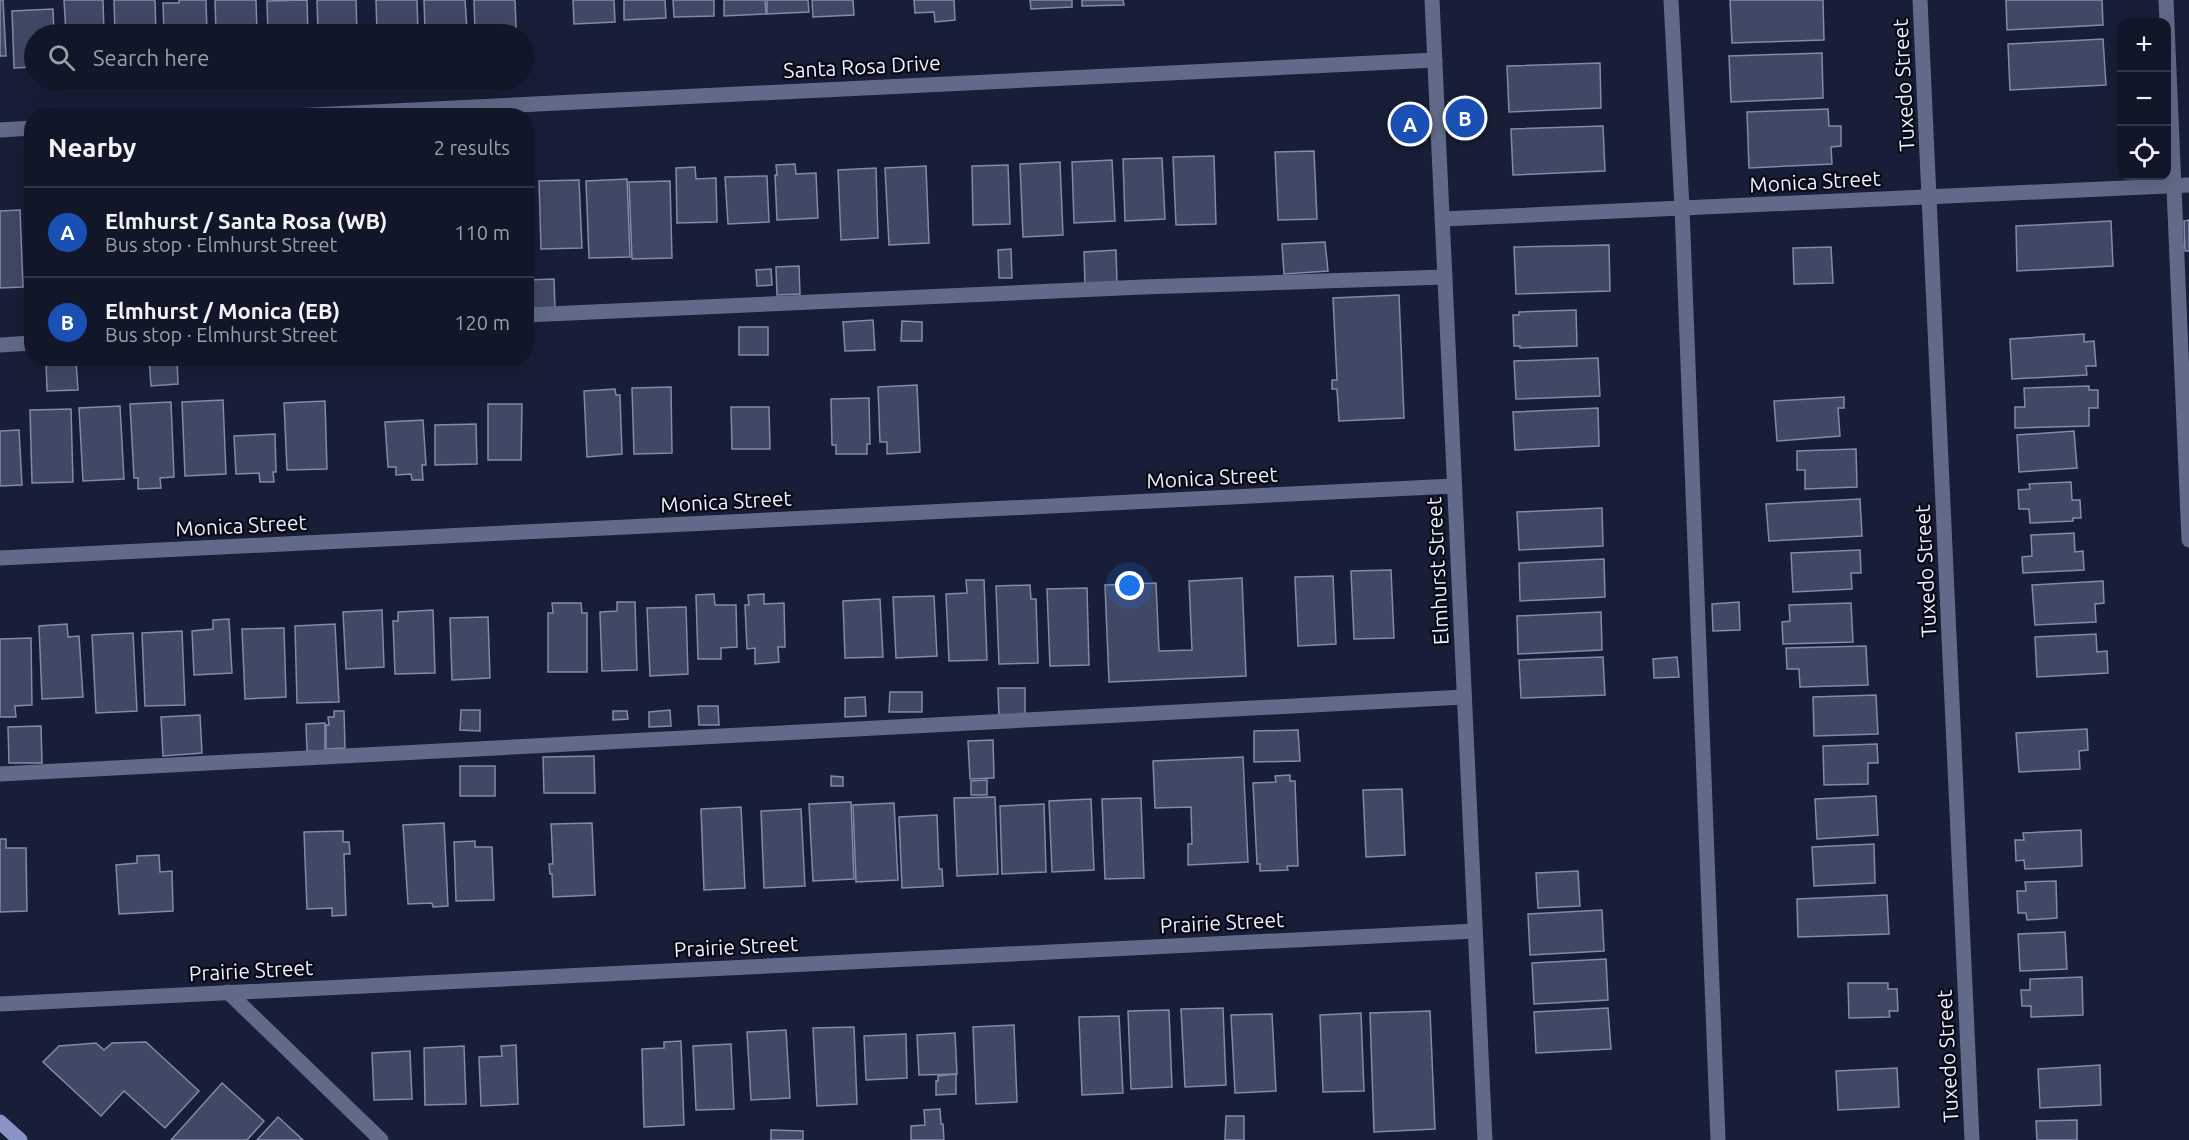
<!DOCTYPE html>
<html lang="en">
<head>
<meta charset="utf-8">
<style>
  body { margin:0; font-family:Ubuntu,sans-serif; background:#1f2335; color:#f1f3f6 }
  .controls { position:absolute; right:18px; top:18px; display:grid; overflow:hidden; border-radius:12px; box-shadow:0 6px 24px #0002 }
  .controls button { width:54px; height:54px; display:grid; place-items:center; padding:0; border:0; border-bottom:2px solid #313546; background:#121629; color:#f1f3f6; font:30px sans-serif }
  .you { position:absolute; left:1130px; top:586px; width:21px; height:21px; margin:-15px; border:4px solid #fff; border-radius:50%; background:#1a73e8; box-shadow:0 0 0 9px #1a73e833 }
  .badge { display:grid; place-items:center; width:39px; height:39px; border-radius:50%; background:#0b8043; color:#fff; font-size:20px; font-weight:700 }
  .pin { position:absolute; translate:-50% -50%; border:3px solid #fff; box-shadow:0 2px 6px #0006 }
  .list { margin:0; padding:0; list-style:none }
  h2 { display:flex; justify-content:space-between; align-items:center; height:78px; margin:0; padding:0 24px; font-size:26px }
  h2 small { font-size:20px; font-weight:400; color:#9c9fa8 }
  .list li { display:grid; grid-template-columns:39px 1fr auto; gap:18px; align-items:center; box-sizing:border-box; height:90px; padding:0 24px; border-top:2px solid #313546 }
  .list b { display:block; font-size:22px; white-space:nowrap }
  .list p { margin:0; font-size:20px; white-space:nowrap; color:#9c9fa8 }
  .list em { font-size:20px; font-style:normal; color:#9c9fa8 }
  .icon { flex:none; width:33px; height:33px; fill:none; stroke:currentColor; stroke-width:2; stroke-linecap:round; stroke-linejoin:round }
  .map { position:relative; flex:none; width:2189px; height:1140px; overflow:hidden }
  .search { position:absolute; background:#121629; box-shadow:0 6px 24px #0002; left:24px; top:24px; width:510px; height:66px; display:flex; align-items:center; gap:15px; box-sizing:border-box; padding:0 21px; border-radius:33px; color:#9c9fa8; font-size:22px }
  .panel { position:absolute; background:#121629; box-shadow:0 6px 24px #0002; left:24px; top:108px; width:510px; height:258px; border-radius:24px }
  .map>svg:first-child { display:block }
  .building { fill:#414865; stroke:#818aaa; stroke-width:1.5 }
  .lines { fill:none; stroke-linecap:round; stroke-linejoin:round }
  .lane { stroke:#616a88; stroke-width:15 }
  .street { stroke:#616a88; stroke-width:15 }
  .secondary { stroke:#8794c5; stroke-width:15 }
  .labels { text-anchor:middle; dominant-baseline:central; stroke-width:4.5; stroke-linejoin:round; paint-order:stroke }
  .street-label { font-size:21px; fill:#eaeffd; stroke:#070914 }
</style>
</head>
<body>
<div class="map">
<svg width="2189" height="1140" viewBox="0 0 2189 1140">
  <rect width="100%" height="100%" fill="#181e37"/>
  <g class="building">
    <path d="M0,0H3L6,56H0Z"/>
    <path d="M64,0H103L104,34H66Z"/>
    <path d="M114,0H155L156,34H115Z"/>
    <path d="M179,0H206L207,34H164L163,3H179Z"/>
    <path d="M215,0H256L257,34H216Z"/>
    <path d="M307,0L308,34H268L267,1Z"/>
    <path d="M317,0H356L357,34H318Z"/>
    <path d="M376,0H417L418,32L377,34Z"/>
    <path d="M424,0H465L467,30L425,31Z"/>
    <path d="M474,0H515L516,28L475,30Z"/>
    <path d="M573,0H614L615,22L574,24Z"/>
    <path d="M624,0H665L666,18L624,20Z"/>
    <path d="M673,0H714V16L674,17Z"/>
    <path d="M724,0H765L766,14L724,16Z"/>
    <path d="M767,0H808L809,12L767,14Z"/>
    <path d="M812,0H853L854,15L813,17Z"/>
    <path d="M914,0H954L955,20L935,22L934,12L915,13Z"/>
    <path d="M1030,0H1072V7L1031,9Z"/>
    <path d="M1082,0H1123L1124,5L1082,6Z"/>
    <path d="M1730,0H1823L1824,40L1732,43Z"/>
    <path d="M2006,0H2102L2103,25L2007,30Z"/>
    <path d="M53,9L54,34H34V67L14,68L12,11Z"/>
    <path d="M2103,39L2106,85L2010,90L2008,44Z"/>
    <path d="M1822,53L1823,98L1731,102L1729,56Z"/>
    <path d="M1600,63L1601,108L1509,112L1507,66Z"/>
    <path d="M1828,109L1829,126H1841V146L1831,147L1832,164L1749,168L1747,112Z"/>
    <path d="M1603,126L1605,171L1513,175L1511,129Z"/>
    <path d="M1314,151L1317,219L1278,220L1275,152Z"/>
    <path d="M1214,156L1216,224L1176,225L1173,157Z"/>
    <path d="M1162,158L1165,219L1125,221L1123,159Z"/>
    <path d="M1112,160L1115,221L1074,223L1072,162Z"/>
    <path d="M1060,162L1063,235L1023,237L1020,164Z"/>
    <path d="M795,164L796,174L816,173L818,218L777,220L775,175H777L776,165Z"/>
    <path d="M1008,165L1010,224L973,225L972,166Z"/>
    <path d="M926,166L929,243L889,245L885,168Z"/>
    <path d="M695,167L696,179L716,178L717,222L677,223L676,168Z"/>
    <path d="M876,168L878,238L841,240L838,170Z"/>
    <path d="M767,176L769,222L728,224L725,177Z"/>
    <path d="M627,179L630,257L589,258L586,181Z"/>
    <path d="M579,180L582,248L541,249L539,181Z"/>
    <path d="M670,181L672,258L632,259L629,182Z"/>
    <path d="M20,210L23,287L0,288V211Z"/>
    <path d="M29,212H32V279H30Z"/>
    <path d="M2189,220V251H2185L2184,221Z"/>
    <path d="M2111,221L2113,266L2017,271L2016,226Z"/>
    <path d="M1325,242L1328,271L1284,274L1282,244Z"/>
    <path d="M1609,245L1610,291L1516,294L1514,247Z"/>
    <path d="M1831,247L1833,283L1794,284L1793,248Z"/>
    <path d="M1011,249L1012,278H999L998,250Z"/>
    <path d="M1116,250L1117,283L1085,285L1084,252Z"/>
    <path d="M799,266L800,294L777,295L776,267Z"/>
    <path d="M771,269L772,285L757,286L756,270Z"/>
    <path d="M554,279L555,308L526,309V280Z"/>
    <path d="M1399,295L1404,418L1339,421L1337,389H1332V380H1337L1333,298Z"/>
    <path d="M1576,310L1577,346L1520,348V346H1514L1513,315H1519V312Z"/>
    <path d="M873,320L875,350L845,351L843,322Z"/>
    <path d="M902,321L922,322V341H901Z"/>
    <rect x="739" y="327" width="29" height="28"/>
    <path d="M2084,334V342L2094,341L2096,366H2086L2087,375L2012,379L2010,339Z"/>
    <path d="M149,358H177L178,384L151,386Z"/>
    <path d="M1598,358L1600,396L1516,399L1514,361Z"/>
    <path d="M76,360L78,390L47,391L46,361Z"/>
    <path d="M917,385L920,452L887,454V442H880L878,387Z"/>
    <path d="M2089,386V390H2098V408H2089V426L2015,428V407H2025L2024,388Z"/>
    <path d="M671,387L672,453L634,454L632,388Z"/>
    <path d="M615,389L616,395H620L622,454L587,457L584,391Z"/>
    <path d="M1844,397V408H1838L1840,436L1777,441L1774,401Z"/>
    <path d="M869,398L870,444H867V454H836V445H832L831,399Z"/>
    <path d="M223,400L226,474L185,476L182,402Z"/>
    <path d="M325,401L327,469L287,470L284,403Z"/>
    <path d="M171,402L174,477L160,478L161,488L138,489V478H134L130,404Z"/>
    <path d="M488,404H522L521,460H488Z"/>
    <path d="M120,406L124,479L83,481L79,408Z"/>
    <path d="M731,407H769L770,449H732Z"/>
    <path d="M1598,408L1599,446L1515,450L1513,412Z"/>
    <path d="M71,409L73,482L32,483L30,410Z"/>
    <path d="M423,420L426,465H422L423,480H412L411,474L396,475V467H388L385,422Z"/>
    <path d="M476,424L477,464L435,465V425Z"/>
    <path d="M19,430L22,485L0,486V431Z"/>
    <path d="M2074,431L2077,468L2019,472L2017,435Z"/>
    <path d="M275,434L276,472H273L274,482H260L259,473L236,474L234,436Z"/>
    <path d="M1856,449L1857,487L1805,489V470H1797V451Z"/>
    <path d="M2071,482L2072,500H2080L2081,518H2073V521L2030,523L2029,509H2019L2018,490L2030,489L2029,484Z"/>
    <path d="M1860,499L1862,536L1769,541L1766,504Z"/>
    <path d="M1602,508L1603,546L1519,550L1517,512Z"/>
    <path d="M2074,533L2075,552L2083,551L2084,570L2023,573L2022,557L2032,556L2031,535Z"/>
    <path d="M1860,550L1861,573H1851L1852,589L1793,592L1791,553Z"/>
    <path d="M1604,559L1605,597L1520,601L1519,563Z"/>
    <path d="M1391,570L1394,638L1354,639L1351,571Z"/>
    <path d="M1333,576L1336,644L1298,646L1295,577Z"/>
    <path d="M1242,578L1246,676L1109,682L1105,585L1156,583L1159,651L1192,650L1189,581Z"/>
    <path d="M966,580H984L987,660L949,661L946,594L967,593Z"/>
    <path d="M2103,581L2104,603L2095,604L2096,622L2035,625L2032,585Z"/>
    <path d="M1030,585L1031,599H1036L1038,663L999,664L996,586Z"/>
    <path d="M1087,588L1089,665L1050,666L1047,589Z"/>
    <path d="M714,594L715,605H736L737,647L721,648V659H698L696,595Z"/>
    <path d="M764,594V604L784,603L785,647H778L779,662L755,664V648L747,649L745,605H749L748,595Z"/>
    <path d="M934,596L937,656L896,658L893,597Z"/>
    <path d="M880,599L883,657L845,658L843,601Z"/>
    <path d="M617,602H635L637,670L602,671L600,612L617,611Z"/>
    <path d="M1739,602L1740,630L1713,631L1712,604Z"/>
    <path d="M552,603H581L582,613H587V672H548V613H553Z"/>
    <path d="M1851,603L1853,642L1783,644L1782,622L1790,621L1789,605Z"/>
    <path d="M686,607L688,674L650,676L647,608Z"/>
    <path d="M382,610L384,667L346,669L343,612Z"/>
    <path d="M433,610L435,673L395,674L393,621H398V612Z"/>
    <path d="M1601,612L1602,650L1518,654L1517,616Z"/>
    <path d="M488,617L490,678L452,680L450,618Z"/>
    <path d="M229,619L232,673L194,675L192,631L213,629V620Z"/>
    <path d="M67,624L68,637L79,636L83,697L42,699L39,626Z"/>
    <path d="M335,624L339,702L297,703L295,626Z"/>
    <path d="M284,628L286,697L245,699L242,629Z"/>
    <path d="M182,631L185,705L145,706L142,633Z"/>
    <path d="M133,633L137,711L96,713L92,635Z"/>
    <path d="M2096,634L2097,652L2107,651L2108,673L2037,677L2035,637Z"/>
    <path d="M31,638L32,705L15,706L16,717H0V639Z"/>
    <path d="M1866,646L1868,685L1800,687L1799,669H1787L1786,648Z"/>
    <path d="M1603,657L1605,695L1521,698L1519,660Z"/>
    <path d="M1677,657L1679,677L1654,678L1653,659Z"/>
    <path d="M998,688H1025V717H999Z"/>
    <path d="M890,692H922V712H889Z"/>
    <path d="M1876,695L1878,734L1814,736L1813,697Z"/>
    <path d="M865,697L866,716L845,717V698Z"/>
    <path d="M698,706H718L719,725H699Z"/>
    <path d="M461,710H480V731L460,730Z"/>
    <path d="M670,710L671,726L649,727V712Z"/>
    <path d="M334,711H344L345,748L326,749V725H329L328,717H334Z"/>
    <path d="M613,711H627L628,719L613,720Z"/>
    <path d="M200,715L202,753L163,756L161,717Z"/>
    <path d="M325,723V751H307L306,724Z"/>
    <path d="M41,726L42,763H9L8,727Z"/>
    <path d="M2087,729L2088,750L2079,751L2080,769L2019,772L2016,733Z"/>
    <path d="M1298,730L1300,761L1254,762V731Z"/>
    <path d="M993,740L994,778L970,779L968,741Z"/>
    <path d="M1877,744L1878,763H1868V784L1824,785L1823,746Z"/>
    <path d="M594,756L595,793H544L543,757Z"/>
    <path d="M1243,757L1248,862L1188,865V844H1192L1191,807L1155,808L1153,761Z"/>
    <rect x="460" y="766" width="35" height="30"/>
    <path d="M1290,775V781H1295L1298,866H1287L1288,870L1260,871V864H1257L1253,783L1276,782L1275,776Z"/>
    <path d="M831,776L843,777V786H831Z"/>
    <path d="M987,780V795H971V781Z"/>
    <path d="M1402,789L1405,855L1366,857L1363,790Z"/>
    <path d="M1876,796L1878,835L1817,839L1815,799Z"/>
    <path d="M995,797L998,874L957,876L954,798Z"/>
    <path d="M1141,798L1144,878L1105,879L1102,799Z"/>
    <path d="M1091,799L1094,870L1052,872L1049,801Z"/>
    <path d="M851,802L854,879L813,881L809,804Z"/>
    <path d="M894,803L898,880L856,882L853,805Z"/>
    <path d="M1044,804L1046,872L1002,874L1000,806Z"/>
    <path d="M741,807L745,888L704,890L701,809Z"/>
    <path d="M801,809L805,886L764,888L761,811Z"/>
    <path d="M937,815L939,869H942L943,886L902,888L899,817Z"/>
    <path d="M444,823L448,906L433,907L432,903L408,904L403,825Z"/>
    <path d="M592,823L595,895L553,897L552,874H550L549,864H553L551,824Z"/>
    <path d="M2081,830L2082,866L2025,869L2024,860L2016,861L2015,840H2024L2023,833Z"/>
    <path d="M343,831V842H349L350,854H344L346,915L332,916V908L307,909L304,832Z"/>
    <path d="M0,839H6V848H26L27,911L0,912Z"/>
    <path d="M475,841V847H492L494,900L456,901L454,842Z"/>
    <path d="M1874,844L1875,883L1814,886L1812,847Z"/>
    <path d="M159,855L160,872L172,871L173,911L119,914L116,865L137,863V856Z"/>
    <path d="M1578,871L1580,906L1538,908L1536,873Z"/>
    <path d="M2056,881L2057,918L2027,920L2026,913H2018L2017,891H2026L2025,882Z"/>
    <path d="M1887,895L1889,934L1798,937L1797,899Z"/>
    <path d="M1602,910L1604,951L1530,955L1528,914Z"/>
    <path d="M2065,932L2067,969L2020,971L2018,934Z"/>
    <path d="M1606,959L1608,1000L1534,1004L1532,963Z"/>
    <path d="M2082,977L2083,1015L2031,1017V1006H2022L2021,990H2030V979Z"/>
    <path d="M1848,983H1888V989H1897L1898,1011H1889L1890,1017L1849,1018Z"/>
    <path d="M1223,1008L1226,1085L1185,1087L1181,1009Z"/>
    <path d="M1608,1008L1611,1049L1536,1053L1534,1012Z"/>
    <path d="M1169,1010L1172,1087L1131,1089L1128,1011Z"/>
    <path d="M1430,1011L1435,1129L1374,1132L1370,1013Z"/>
    <path d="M1361,1013L1364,1091L1323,1092L1320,1015Z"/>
    <path d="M1272,1014L1276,1091L1235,1093L1231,1015Z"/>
    <path d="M1119,1016L1123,1093L1082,1095L1079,1017Z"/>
    <path d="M1014,1025L1017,1102L976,1104L973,1027Z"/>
    <path d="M854,1027L857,1104L817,1106L813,1028Z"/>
    <path d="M786,1030L790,1098L751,1100L747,1032Z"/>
    <path d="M955,1033L957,1074L919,1075L917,1035Z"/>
    <path d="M906,1034L907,1078L866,1080L864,1036Z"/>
    <path d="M681,1041L684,1125L644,1127L642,1049L664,1048V1042Z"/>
    <path d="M146,1042L199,1091L165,1128L124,1091L101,1116L43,1062L59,1046L96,1043L104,1050L112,1043Z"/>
    <path d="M731,1044L734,1109L696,1110L693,1046Z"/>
    <path d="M516,1045L518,1104L481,1106L479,1057L502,1056L501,1046Z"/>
    <path d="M464,1046L466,1104L425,1105L424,1048Z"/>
    <path d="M410,1051L412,1099L374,1100L372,1053Z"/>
    <path d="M2100,1065L2101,1105L2040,1108L2038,1069Z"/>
    <path d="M1897,1068L1899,1107L1838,1110L1836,1071Z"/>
    <path d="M956,1074V1094L936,1095V1081H938V1076Z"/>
    <path d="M222,1083L264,1121L247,1140H171Z"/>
    <path d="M940,1109L941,1124H943L944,1140H911V1126L925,1125L924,1110Z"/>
    <path d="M1226,1116H1244V1140H1225Z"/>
    <path d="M278,1117L303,1140H257Z"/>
    <path d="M2077,1120V1140H2037L2036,1121Z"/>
    <path d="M771,1130L803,1131V1140H771Z"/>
  </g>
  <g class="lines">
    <g class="lane">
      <path d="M1671,0L1682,208L1718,1140"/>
      <path d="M2166,0L2189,540"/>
      <path d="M526,315L1143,287L1445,277"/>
      <path d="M0,345L32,343"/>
      <path d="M0,774L1464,697"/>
      <path d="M228,992L381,1140"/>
    </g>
    <g class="street">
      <path d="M1432,0L1485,1140"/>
      <path d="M1920,0L1972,1140"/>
      <path d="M291,116L1435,60"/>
      <path d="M0,130L32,128"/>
      <path d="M1442,219L2189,185"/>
      <path d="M0,558L1454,486"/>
      <path d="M0,1004L1475,931"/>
    </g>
    <path class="secondary" d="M0,1122L20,1140"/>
  </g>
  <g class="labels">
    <g class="street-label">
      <text transform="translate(862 66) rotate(-3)">Santa Rosa Drive</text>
      <text transform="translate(1903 85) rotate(-93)">Tuxedo Street</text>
      <text transform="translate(1815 181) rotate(-3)">Monica Street</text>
      <text transform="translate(1212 477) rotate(-3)">Monica Street</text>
      <text transform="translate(726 501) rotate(-3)">Monica Street</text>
      <text transform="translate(241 525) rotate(-3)">Monica Street</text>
      <text transform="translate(1437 571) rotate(-93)">Elmhurst Street</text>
      <text transform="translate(1925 571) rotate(-93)">Tuxedo Street</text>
      <text transform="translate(1222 922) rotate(-3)">Prairie Street</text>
      <text transform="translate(736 946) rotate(-3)">Prairie Street</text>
      <text transform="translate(251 970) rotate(-3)">Prairie Street</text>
      <text transform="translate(1947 1056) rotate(-93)">Tuxedo Street</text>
    </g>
  </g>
</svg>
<div class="controls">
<button>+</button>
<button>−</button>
<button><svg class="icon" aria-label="locate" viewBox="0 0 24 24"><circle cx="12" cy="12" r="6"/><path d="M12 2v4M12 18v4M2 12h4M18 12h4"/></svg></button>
</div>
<div class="you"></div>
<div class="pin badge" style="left:1410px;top:124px;background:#1a4fb4">A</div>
<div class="pin badge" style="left:1465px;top:118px;background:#1a4fb4">B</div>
<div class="search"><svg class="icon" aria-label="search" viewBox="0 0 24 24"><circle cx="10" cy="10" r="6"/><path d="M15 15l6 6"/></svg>Search here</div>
<section class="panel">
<h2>Nearby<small>2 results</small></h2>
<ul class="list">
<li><span class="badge" style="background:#1a4fb4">A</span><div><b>Elmhurst / Santa Rosa (WB)</b><p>Bus stop · Elmhurst Street</p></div><em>110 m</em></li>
<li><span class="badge" style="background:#1a4fb4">B</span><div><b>Elmhurst / Monica (EB)</b><p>Bus stop · Elmhurst Street</p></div><em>120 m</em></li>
</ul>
</section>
</div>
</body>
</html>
